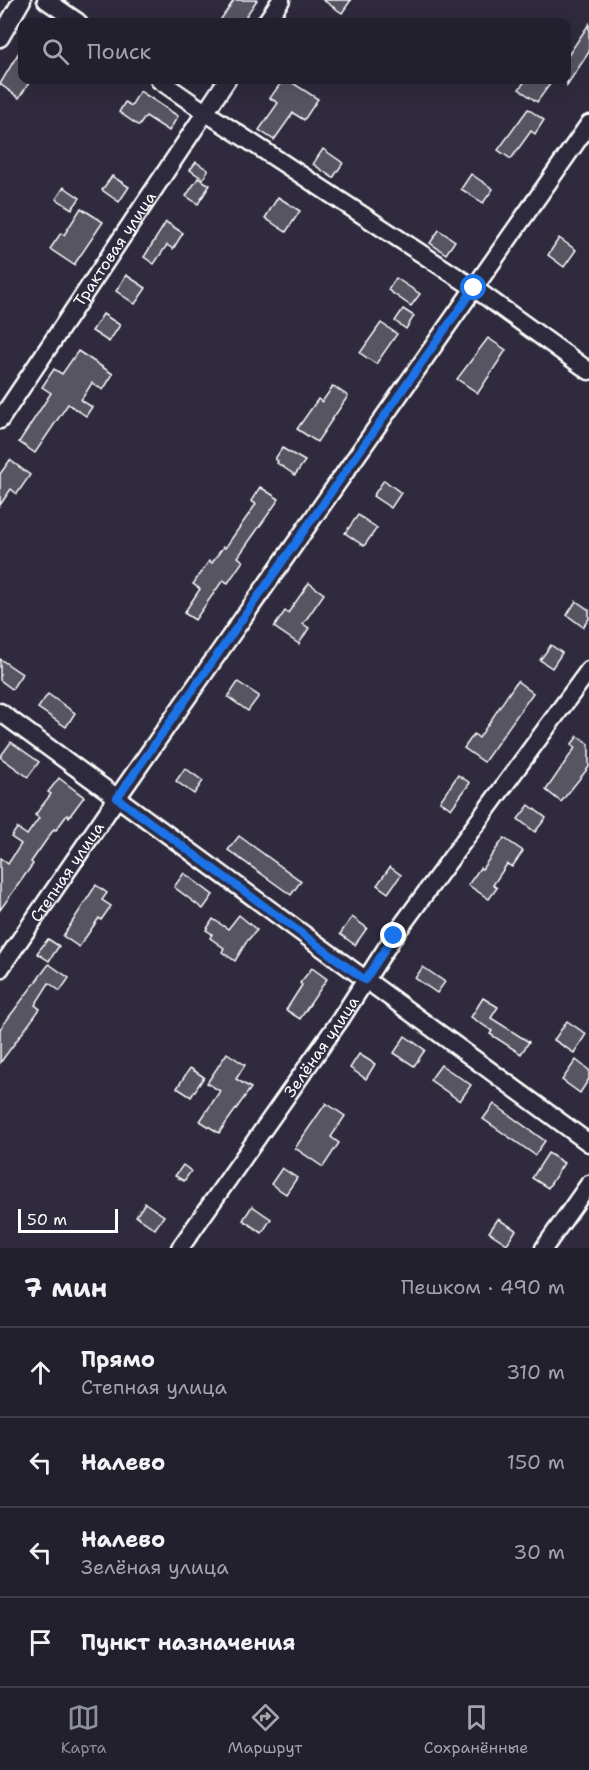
<!DOCTYPE html>
<html lang="ru">
<head>
<meta charset="utf-8">
<style>
  body { margin:0; font-family:"Shantell Sans",sans-serif; background:#2b2836; color:#f1f3f6 }
  .scale { position:absolute; left:18px; bottom:15px; width:100px; box-sizing:border-box; padding-left:6px; border:3px solid #fff; border-top:0; font-size:16px; line-height:21px; white-space:nowrap; color:#fff; -webkit-text-stroke:4px #2f2a3d; paint-order:stroke }
  .stop { position:absolute; width:18px; height:18px; margin:-14px; border:4px solid #1a73e8; border-radius:50%; background:#fff }
  .stop.end { background:#1a73e8; border-color:#fff; box-shadow:0 2px 6px #0008 }
  .list { margin:0; padding:0; list-style:none }
  h2 { display:flex; justify-content:space-between; align-items:center; height:78px; margin:0; padding:0 24px; font-size:26px }
  h2 small { font-size:20px; font-weight:400; color:#a3a3aa }
  .list li { display:grid; grid-template-columns:39px 1fr auto; gap:18px; align-items:center; box-sizing:border-box; height:90px; padding:0 24px; border-top:2px solid #403e4a }
  .list b { display:block; font-size:22px; white-space:nowrap }
  .list p { margin:0; font-size:20px; white-space:nowrap; color:#a3a3aa }
  .list em { font-size:20px; font-style:normal; color:#a3a3aa }
  .icon { flex:none; width:33px; height:33px; fill:none; stroke:currentColor; stroke-width:2; stroke-linecap:round; stroke-linejoin:round }
  .map { position:relative; flex:none; width:589px; height:1248px; overflow:hidden }
  .search { position:absolute; background:#23202e; box-shadow:0 6px 24px #0002; left:18px; right:18px; top:18px; height:66px; display:flex; align-items:center; gap:15px; box-sizing:border-box; padding:0 21px; border-radius:12px; color:#a3a3aa; font-size:22px }
  .sheet { height:438px; background:#23202e }
  nav { display:flex; justify-content:space-around; align-items:center; box-sizing:border-box; height:84px; border-top:2px solid #403e4a; background:#23202e; font-size:16px; color:#a3a3aa }
  nav a { display:grid; justify-items:center; gap:3px }
  nav .on { color:#8c9099 }
  .map>svg:first-child { display:block }
  .building { fill:#595564; stroke:#fff; stroke-width:1.5 }
  .lines { fill:none; stroke-linecap:round; stroke-linejoin:round }
  .minor-casing { stroke:#fff; stroke-width:21 }
  .minor { stroke:#2f2a3d; stroke-width:16 }
  .route { stroke:#1a73e8; stroke-width:8 }
  .labels { text-anchor:middle; dominant-baseline:central; stroke-width:4.5; stroke-linejoin:round; paint-order:stroke }
  .street-label { font-size:16px; fill:#fff; stroke:#2f2a3d }
</style>
</head>
<body>
<div class="map">
<svg width="589" height="1248" viewBox="0 0 589 1248">
  <rect width="100%" height="100%" fill="#2f2a3d"/>
  <filter id="ink" filterUnits="userSpaceOnUse"><feTurbulence type="fractalNoise" baseFrequency=".0167" numOctaves="2"/><feDisplacementMap in="SourceGraphic" scale="12" xChannelSelector="R" yChannelSelector="G"/><feConvolveMatrix kernelMatrix="1 2 1 2 8 2 1 2 1" color-interpolation-filters="sRGB"/></filter>
  <g filter="url(#ink)">
    <g class="building">
      <path d="M234,0H257L242,22H219Z"/>
      <path d="M323,0H351L342,13Z"/>
      <path d="M589,24V52L567,85V57Z"/>
      <path d="M22,47V80H31L19,98L0,84Z"/>
      <path d="M283,80H288L318,99L304,120L293,113L274,140L259,130L278,103L270,98Z"/>
      <path d="M526,80H553L537,102L519,89Z"/>
      <path d="M140,91L178,116L169,131L146,116L139,126L119,112L125,102L131,106Z"/>
      <path d="M528,109L544,120L535,134L531,131L511,159L498,150Z"/>
      <path d="M323,149L343,163L333,178L313,164Z"/>
      <path d="M196,162L208,170L203,179L190,170Z"/>
      <path d="M471,174L493,189L483,203L461,189Z"/>
      <path d="M112,176L129,187L119,202L102,190Z"/>
      <path d="M198,178L210,185L198,204L186,196Z"/>
      <path d="M64,187L80,198L72,209L56,199Z"/>
      <path d="M278,197L300,211L286,232L265,218Z"/>
      <path d="M81,208L103,222L74,265L50,249L61,233L64,235Z"/>
      <path d="M166,222L183,233L173,249L167,245L154,264L144,257Z"/>
      <path d="M439,230L455,241L446,254L430,243Z"/>
      <path d="M559,238L576,250L564,267L548,255Z"/>
      <path d="M126,275L146,288L135,304L116,291Z"/>
      <path d="M396,278L420,294L411,306L388,290Z"/>
      <path d="M403,309L414,316L406,329L395,321Z"/>
      <path d="M103,314L120,325L109,342L92,331Z"/>
      <path d="M381,323L397,334L376,364L360,353Z"/>
      <path d="M488,338L506,350L478,393L457,379Z"/>
      <path d="M78,351L113,374L103,390L92,383L81,400L92,407L86,416L68,404L35,453L19,442L51,393L42,387L54,369L62,374Z"/>
      <path d="M333,386L348,396L317,442L297,429L318,399L322,402Z"/>
      <path d="M282,448L305,461L295,475L277,463L278,461L275,459Z"/>
      <path d="M10,460L30,475L17,494L11,489L0,505V474Z"/>
      <path d="M384,480L401,493L391,508L373,496Z"/>
      <path d="M260,487L279,499L238,557L243,561L228,583L223,580L195,620L184,613L200,589L193,584L209,561L212,563L223,547L225,548L256,504L251,501Z"/>
      <path d="M358,515L377,528L364,546L345,533Z"/>
      <path d="M309,583L324,594L303,624L309,628L299,644L274,627L285,611L288,613Z"/>
      <path d="M576,601L589,610V619L583,627L567,615Z"/>
      <path d="M551,645L562,653L552,668L540,660Z"/>
      <path d="M0,659L22,674L12,689L0,680Z"/>
      <path d="M517,681L533,693L484,762L464,748L474,734L479,738Z"/>
      <path d="M238,682L259,696L248,711L228,697Z"/>
      <path d="M48,694L75,713L66,727L38,708Z"/>
      <path d="M578,736L589,744V767L561,802L546,790L575,748L571,745Z"/>
      <path d="M11,742L39,762L28,777L0,757Z"/>
      <path d="M185,768L203,781L194,794L176,781Z"/>
      <path d="M458,775L470,783L451,809L440,801Z"/>
      <path d="M59,778L84,797L69,817L67,815L56,830L54,829L31,862L33,864L0,910V858L8,864L21,844L11,837L17,828L27,835L39,818L35,815L51,794L48,792Z"/>
      <path d="M529,805L546,818L535,832L518,819Z"/>
      <path d="M239,836L301,881L291,895L228,850Z"/>
      <path d="M504,838L523,851L512,867L507,864L493,885L497,888L489,899L468,885L480,868L482,869Z"/>
      <path d="M390,867L401,875L388,893L377,885Z"/>
      <path d="M184,873L213,895L203,909L174,887Z"/>
      <path d="M96,885L107,893L102,900L111,906L101,920L99,918L79,947L63,936Z"/>
      <path d="M239,915L257,930L247,941L235,961L222,952L224,948L210,938L212,934L206,930L213,919L228,929Z"/>
      <path d="M352,917L367,928L355,945L340,934Z"/>
      <path d="M48,939L59,946L49,961L37,953Z"/>
      <path d="M49,964L69,978L60,991L49,983L35,1005L40,1009L0,1063V1029Z"/>
      <path d="M423,967L445,982L437,993L415,978Z"/>
      <path d="M312,968L327,979L300,1019L286,1010L302,985L300,983Z"/>
      <path d="M483,998L498,1007L491,1018L529,1042L521,1054L490,1034L492,1031L471,1017Z"/>
      <path d="M567,1021L586,1034L574,1053L554,1040Z"/>
      <path d="M405,1036L425,1050L414,1066L394,1053Z"/>
      <path d="M227,1053L245,1065L236,1079L251,1088L219,1133L200,1121L220,1091L207,1083Z"/>
      <path d="M359,1054L375,1064L366,1079L350,1068Z"/>
      <path d="M576,1060L589,1070V1079L580,1093L562,1080Z"/>
      <path d="M441,1065L471,1085L460,1101L430,1080Z"/>
      <path d="M190,1068L204,1077L191,1097L177,1088Z"/>
      <path d="M326,1103L345,1116L331,1137L339,1143L323,1167L295,1148Z"/>
      <path d="M494,1104L545,1141L535,1155L483,1119Z"/>
      <path d="M548,1153L564,1163L548,1188L532,1178Z"/>
      <path d="M183,1165L191,1171L184,1181L175,1176Z"/>
      <path d="M282,1168L297,1178L286,1194L271,1184Z"/>
      <path d="M145,1203L164,1216L155,1229L136,1216Z"/>
      <path d="M252,1206L271,1219L262,1233L243,1220Z"/>
      <path d="M498,1219L516,1230L507,1244L489,1232Z"/>
    </g>
    <g class="lines">
      <defs>
        <g id="minor">
          <path d="M46,0L78,22"/>
          <path d="M266,22L281,0"/>
          <path d="M0,38L22,0"/>
          <path d="M159,80L205,112L474,288L589,371"/>
          <path id="s1" d="M0,420L227,80"/>
          <path d="M0,712L589,1143"/>
          <path id="s2" d="M0,969L117,798L589,124"/>
          <path id="s3" d="M180,1248L340,1020L394,936L589,670"/>
          <path d="M544,1248L589,1184"/>
        </g>
      </defs>
      <use href="#minor" class="minor-casing"/>
      <use href="#minor" class="minor"/>
    </g>
  </g>
  <g class="lines" filter="url(#ink)">
    <path class="route" d="M394,936L365,980L117,798L474,288"/>
  </g>
  <g class="labels">
    <g class="street-label">
      <text stroke="none"><textPath href="#s1" startOffset="206">Трактовая улица</textPath></text>
      <text stroke="none"><textPath href="#s2" startOffset="118">Степная улица</textPath></text>
      <text stroke="none"><textPath href="#s3" startOffset="246">Зелёная улица</textPath></text>
    </g>
  </g>
</svg>
<div class="scale">50 m</div>
<div class="stop" style="left:474px;top:288px"></div>
<div class="stop end" style="left:394px;top:936px"></div>
<div class="search"><svg class="icon" aria-label="search" viewBox="0 0 24 24"><circle cx="10" cy="10" r="6"/><path d="M15 15l6 6"/></svg>Поиск</div>
</div>
<section class="sheet">
<h2>7 мин<small>Пешком · 490 m</small></h2>
<ul class="list">
<li><svg class="icon" aria-label="ahead" viewBox="0 0 24 24"><path d="M12 20V5M6 11l6-6 6 6"/></svg><div><b>Прямо</b><p>Степная улица</p></div><em>310 m</em></li>
<li><svg class="icon" aria-label="left" viewBox="0 0 24 24"><path d="M17 20v-9H6M10 6l-5 5 5 5"/></svg><div><b>Налево</b></div><em>150 m</em></li>
<li><svg class="icon" aria-label="left" viewBox="0 0 24 24"><path d="M17 20v-9H6M10 6l-5 5 5 5"/></svg><div><b>Налево</b><p>Зелёная улица</p></div><em>30 m</em></li>
<li><svg class="icon" aria-label="arrive" viewBox="0 0 24 24"><path d="M6 21V4h12l-3 4 3 4H6"/></svg><div><b>Пункт назначения</b></div></li>
</ul>
</section>
<nav>
<a class="on"><svg class="icon" aria-label="map" viewBox="0 0 24 24"><path d="M3 6l6-2 6 2 6-2v14l-6 2-6-2-6 2zM9 4v14M15 6v14"/></svg>Карта</a>
<a><svg class="icon" aria-label="directions" viewBox="0 0 24 24"><path d="M12 3l9 9-9 9-9-9zM9 14v-3h6M13 9l2 2-2 2"/></svg>Маршрут</a>
<a><svg class="icon" aria-label="saved" viewBox="0 0 24 24"><path d="M7 4h10v16l-5-4-5 4z"/></svg>Сохранённые</a>
</nav>
</body>
</html>
